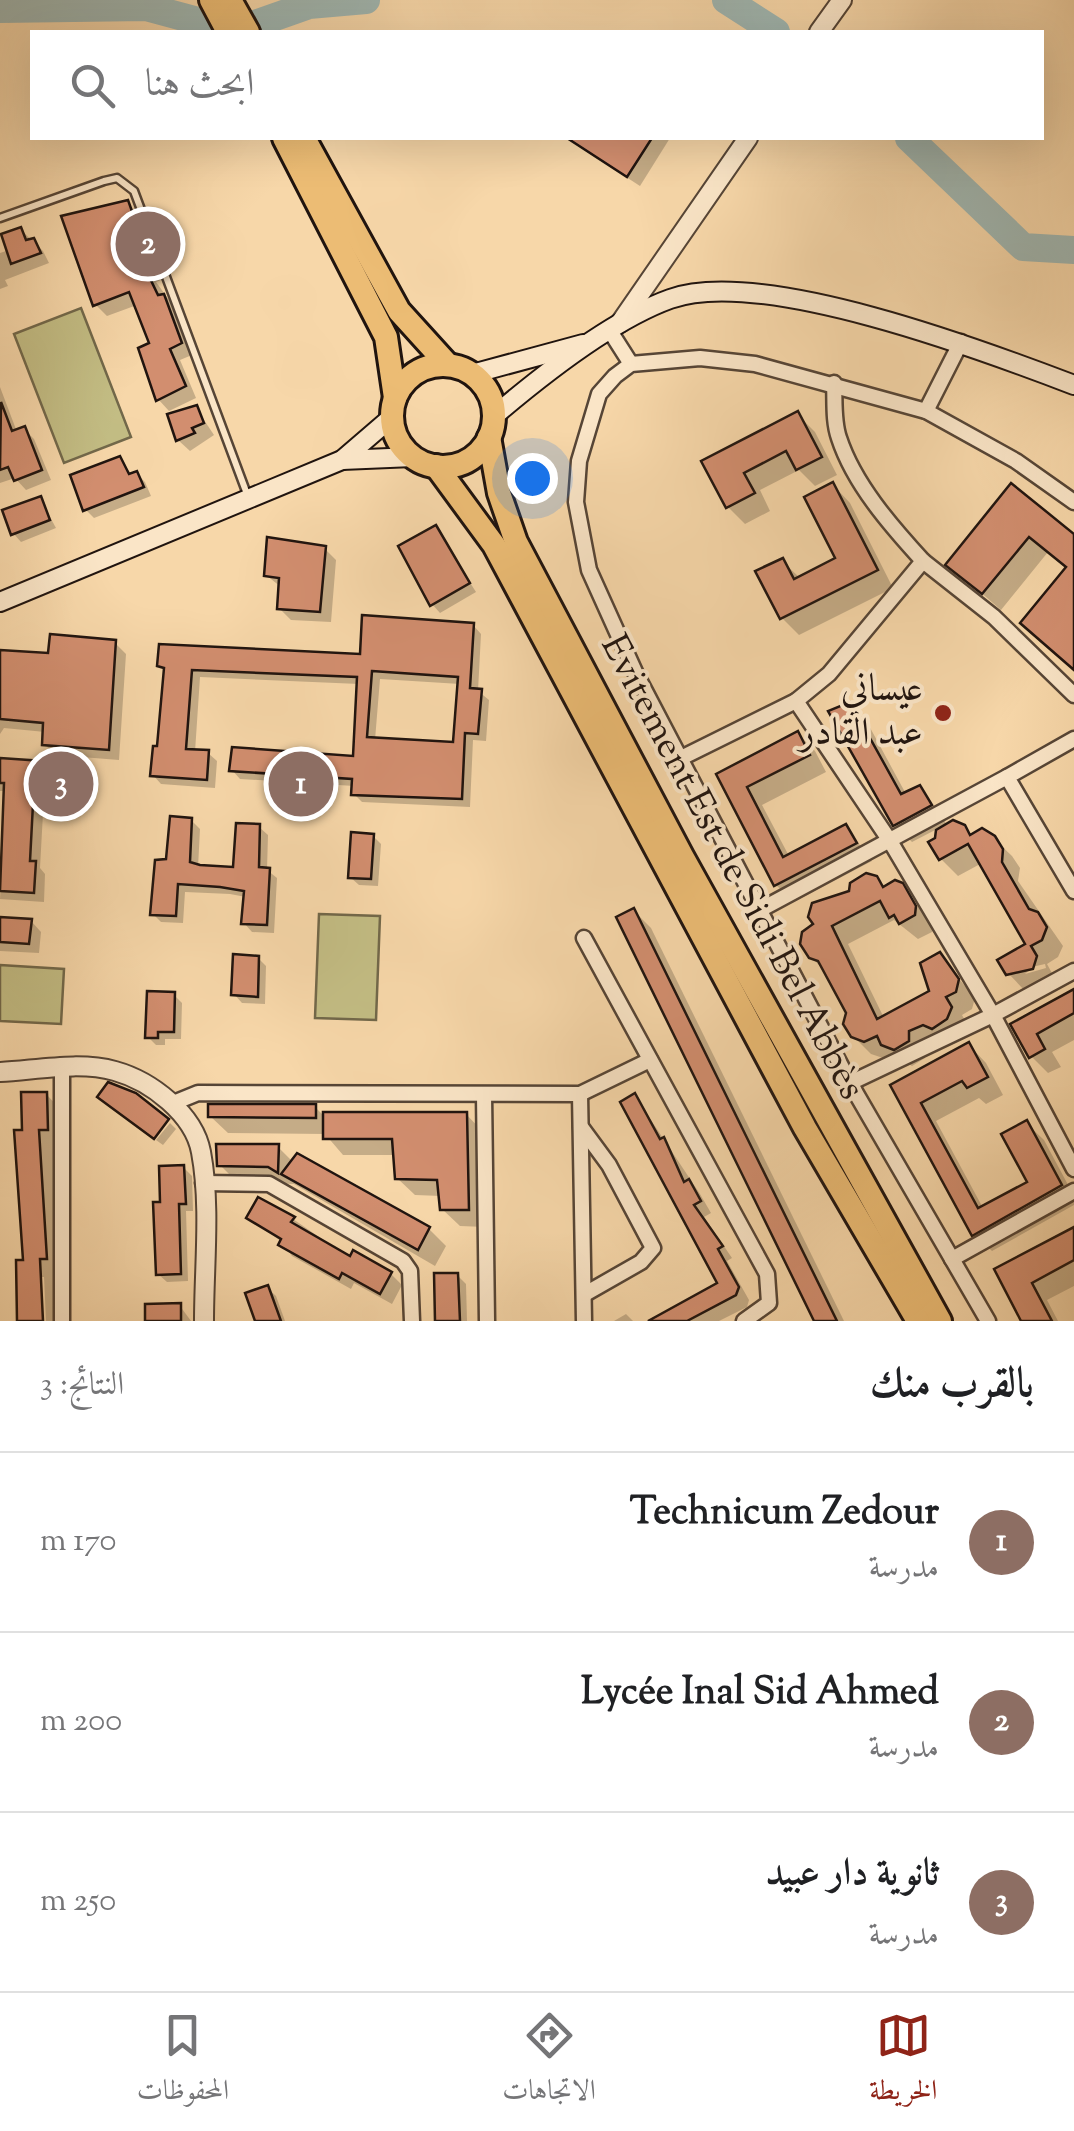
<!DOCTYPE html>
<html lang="ar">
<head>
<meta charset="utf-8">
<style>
  body { margin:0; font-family:"Sorts Mill Goudy",Amiri,serif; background:#f2f2f2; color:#202124; direction:rtl }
  .you { position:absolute; left:532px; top:478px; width:35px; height:35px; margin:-25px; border:8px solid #fff; border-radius:50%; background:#1a73e8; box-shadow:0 0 0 15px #1a73e833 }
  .badge { display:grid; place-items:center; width:65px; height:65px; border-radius:50%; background:#8f2418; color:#fff; font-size:32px; font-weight:700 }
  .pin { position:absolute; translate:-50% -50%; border:5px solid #fff; box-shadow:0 2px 10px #0006 }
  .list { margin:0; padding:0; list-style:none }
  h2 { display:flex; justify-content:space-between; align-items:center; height:130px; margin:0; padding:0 40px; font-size:42px }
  h2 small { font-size:32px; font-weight:400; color:#757577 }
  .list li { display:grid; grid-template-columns:65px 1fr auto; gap:30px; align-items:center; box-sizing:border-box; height:180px; padding:0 40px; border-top:2px solid #e0e0e0 }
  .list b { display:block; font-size:38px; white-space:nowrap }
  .list p { margin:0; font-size:32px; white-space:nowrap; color:#757577 }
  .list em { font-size:32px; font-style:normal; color:#757577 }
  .icon { flex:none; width:55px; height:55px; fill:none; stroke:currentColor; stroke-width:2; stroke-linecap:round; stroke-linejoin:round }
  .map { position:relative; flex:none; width:1074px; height:1321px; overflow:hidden; direction:ltr }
  .search { position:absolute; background:#fff; box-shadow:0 10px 40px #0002; left:30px; right:30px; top:30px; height:110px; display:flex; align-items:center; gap:25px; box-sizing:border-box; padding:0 35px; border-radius:0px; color:#757577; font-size:38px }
  .sheet { height:670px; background:#fff }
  nav { display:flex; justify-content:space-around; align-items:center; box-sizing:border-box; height:140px; border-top:2px solid #e0e0e0; background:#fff; font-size:28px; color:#757577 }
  nav a { display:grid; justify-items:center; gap:5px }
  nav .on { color:#8f2418 }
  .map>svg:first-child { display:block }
  .green { fill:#c3bd84; stroke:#72684a; stroke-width:2.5 }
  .shadow { fill:#0003; fill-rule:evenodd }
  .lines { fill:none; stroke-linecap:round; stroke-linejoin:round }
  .river { stroke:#a0b7b2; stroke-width:28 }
  .building { fill:#d28e6f; stroke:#20140f; stroke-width:2.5; fill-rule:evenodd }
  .service-casing { stroke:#564536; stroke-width:11 }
  .minor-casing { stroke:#564536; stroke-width:19 }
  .tertiary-casing { stroke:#564536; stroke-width:22 }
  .secondary-casing { stroke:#20140f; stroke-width:22 }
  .trunk-casing { stroke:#20140f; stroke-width:28 }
  .service { stroke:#fae5c7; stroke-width:6 }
  .minor { stroke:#fae5c7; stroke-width:14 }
  .tertiary { stroke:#fae5c7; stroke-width:18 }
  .secondary { stroke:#fae5c7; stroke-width:18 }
  .trunk { stroke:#ecbc74; stroke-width:22 }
  .poi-dot { fill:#8f2418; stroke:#fae5c7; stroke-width:4 }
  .labels { text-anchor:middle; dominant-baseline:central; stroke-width:8; stroke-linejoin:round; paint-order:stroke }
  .poi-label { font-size:38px; fill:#20140f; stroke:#fae5c7; text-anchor:end }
  .street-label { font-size:38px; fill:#20140f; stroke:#fae5c7 }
</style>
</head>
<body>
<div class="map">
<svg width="1074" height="1321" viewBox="0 0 1074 1321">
  <rect width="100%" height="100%" fill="#f7d7a9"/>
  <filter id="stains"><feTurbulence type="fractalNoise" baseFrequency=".002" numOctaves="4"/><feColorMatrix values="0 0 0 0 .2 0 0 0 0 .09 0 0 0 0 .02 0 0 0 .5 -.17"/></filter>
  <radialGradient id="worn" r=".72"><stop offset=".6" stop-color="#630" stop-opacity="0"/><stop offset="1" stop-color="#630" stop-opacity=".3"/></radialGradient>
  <g class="green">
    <path d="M81,308L131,437L64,463L14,334Z"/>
    <path d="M319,914L380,916L376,1020L315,1018Z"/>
    <path d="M0,965L64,969L61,1024L0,1021Z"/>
  </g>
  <g class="shadow">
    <path d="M566,138H670L640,186Z"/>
    <path d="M127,203L138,214L161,280L156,282L175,308L192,355L180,360L196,398L169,411L158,399L153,344L137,305L107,316L95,304Z"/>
    <path d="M20,229L43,251L49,263L5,280L8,286L0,289V253L9,250Z"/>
    <path d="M0,387L17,432L24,429L34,439L51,480L26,490L15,478L0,483Z"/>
    <path d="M196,408L214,435L190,451L178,440Z"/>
    <path d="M797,414L815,432L837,475L815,486L799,470L760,490L770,511L745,524L728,507L705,462Z"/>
    <path d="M120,459L132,475L136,473L145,482L151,496L94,518L86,510Z"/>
    <path d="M833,485L850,503L893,588L799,635L782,618V561L800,578L838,559Z"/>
    <path d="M1012,486L1074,537V667L1068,568L1048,552L1001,610L948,564Z"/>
    <path d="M40,499L56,528L21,542L13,533Z"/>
    <path d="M435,528L476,592L440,613L432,604Z"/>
    <path d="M269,540L325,549L336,560L331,622L291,620L279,608L281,587L266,575Z"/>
    <path d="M473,625L481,634L478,691L489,700L486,741L473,740L470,807L362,802L354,794V786L240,779L232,770L355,759L359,684L200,677L195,752L208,753L217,761L215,788L161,784L153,775L160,749L166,671L160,665L362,656ZM380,679L460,684L456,745L375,740Z"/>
    <path d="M115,643L126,654L119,760L56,755L44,744L45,732L4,728L0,734V653L51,656Z"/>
    <path d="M850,705L867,722L906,794L920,788L948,826L964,827L973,836L993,838L1012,856L1020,868L1018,881L1063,946L1058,957L1047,964L1053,975L1025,991L1008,973L1028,945L982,863L958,876L941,859L939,828L912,842L895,825ZM1045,964L1046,968L1025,974L1032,967Z"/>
    <path d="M798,734L815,751L826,772L762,805L789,856L846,827L872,861L794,902L776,885L719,775Z"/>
    <path d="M0,759L42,763L53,774V795H44L40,868L45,874L44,902L0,899L6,791H0Z"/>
    <path d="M191,820L200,829L198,868L235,869L259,827L268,835L267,870L277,878L274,933L252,932L244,923L246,897L230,894L185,892L183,923L161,922L153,914L168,862Z"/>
    <path d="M373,836L381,844L378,886L359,885L350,877Z"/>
    <path d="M876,878L886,888L901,885L933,926L932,932L918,939L894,920L848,944L884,1018L932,992L939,955L975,998L972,1009L962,1015L968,1026L964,1037L951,1045L942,1041L925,1049V1058L912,1066L893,1054L883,1058L871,1054L853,1036L849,1013L828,974L811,957L851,893Z"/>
    <path d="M634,911L651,928L844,1321H817Z"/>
    <path d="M0,921H31L41,932L39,953L0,951Z"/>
    <path d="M258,958L266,966L265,1004L242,1003L234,994Z"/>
    <path d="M1074,992V1040L1052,1052L1061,1067L1048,1073L1031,1056L1014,1025Z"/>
    <path d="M174,995L182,1003L181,1039H165V1045H156L148,1037Z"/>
    <path d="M969,1045L986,1063L1003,1095L986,1104L979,1098L936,1121L983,1208L1031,1183L1026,1123L1044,1140L1074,1196V1205L992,1251L974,1234L894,1086Z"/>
    <path d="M46,1094L63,1112L59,1321H46L44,1277H39L41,1321H19L25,1263V1132Z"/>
    <path d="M635,1096L700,1194L711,1213L704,1217L732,1258L727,1261L749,1300L747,1307L719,1321H653L721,1284Z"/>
    <path d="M314,1106L323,1115L466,1114L483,1132L485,1227L460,1226L442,1209L441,1196L415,1195L397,1178L396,1155H343L325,1134L228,1133L210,1116Z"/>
    <path d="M170,1123L176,1129L163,1145L156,1140Z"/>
    <path d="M278,1147L293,1162L429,1229L446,1246L435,1266L294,1184L237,1182L220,1165Z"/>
    <path d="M183,1167L192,1176L193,1211H186L188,1281L167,1282L158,1274L163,1204Z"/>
    <path d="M249,1218L293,1219L351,1259L391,1274L402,1285L392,1304L354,1283L351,1289L292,1256L282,1242Z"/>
    <path d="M1074,1230V1286L1047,1300L1058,1321H1024L998,1270Z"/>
    <path d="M457,1275L466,1284L467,1321H438Z"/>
    <path d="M267,1288L276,1296L285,1321H258Z"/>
    <path d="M180,1306L191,1321H148Z"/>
    <path d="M626,1314L633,1321H614Z"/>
  </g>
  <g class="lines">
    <g class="river">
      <path d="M726,0L776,32"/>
      <path d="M0,9L146,7L235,31L309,5L366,0"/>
      <path d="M909,138L1023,247L1074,250"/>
    </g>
  </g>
  <g class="building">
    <path d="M567,138H652L627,177Z"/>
    <path d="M128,200L152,268L146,270L158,295L164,294L182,343L170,349L186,386L156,401L138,348L149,343L129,292L93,306L61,216Z"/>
    <path d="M21,227L26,240L34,238L41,253L11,264L1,234Z"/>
    <path d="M1,402L12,431L25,426L42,470L14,481L8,467L0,470Z"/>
    <path d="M197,405L204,423L192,428L195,433L176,441L167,414Z"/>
    <path d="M798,411L822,457L796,470L786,451L744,473L755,493L726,508L701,461Z"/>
    <path d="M120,456L129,474L137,471L144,487L83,511L70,475Z"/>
    <path d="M833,482L878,570L780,619L755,571L783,558L794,579L835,558L804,497Z"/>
    <path d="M1011,483L1074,534V670L1020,623L1066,567L1029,537L982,594L945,565Z"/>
    <path d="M41,496L50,520L11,535L2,510Z"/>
    <path d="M436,525L470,583L430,606L398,546Z"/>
    <path d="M267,537L326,546L320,612L277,609L279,578L264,576Z"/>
    <path d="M362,615L474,623L470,688L482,689L478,734L465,733L462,799L351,795L352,779L229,771L232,747L353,756L357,677L192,670L186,749L209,750L207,780L150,776L153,746H157L164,668L157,666L159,644L360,654ZM372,671L458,677L453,742L367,737Z"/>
    <path d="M50,634L116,640L109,750L42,745L43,723L0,719V650L48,653Z"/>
    <path d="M850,702L901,794L920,785L932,805L893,826L828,711Z"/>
    <path d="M798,731L810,755L747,787L783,857L846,824L857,843L774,886L716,774Z"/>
    <path d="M0,758L43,761V785H34L30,861H36L34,893L0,891L4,783H0Z"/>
    <path d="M170,816L192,818L190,862L200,865L233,867L236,823L260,824L259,867L270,868L267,925L241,924L244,891L220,887L178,884L176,916L150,915L155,860L166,859Z"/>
    <path d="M953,820L965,825L970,835L982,828L995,836L1003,849L1002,862L1029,909L1038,912L1047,927L1042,940L1031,946L1037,956L1033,969L1006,975L997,960L1025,944L968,844L939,860L928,842L935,838L936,830Z"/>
    <path d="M351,832L374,834L371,879L348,878Z"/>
    <path d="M866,873L877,876L883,887L895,880L903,883L916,906L915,915L899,924L894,915L889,918L880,901L832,926L877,1019L929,991L920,963L940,952L959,979L956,992L946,997L952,1007L947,1019L932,1029L923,1025L909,1031V1041L894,1050L881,1045L877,1036L864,1042L851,1037L843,1024L846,1013L818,961L809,958L800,944L802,932L813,924L808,917L812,903L849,891L850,883Z"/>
    <path d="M634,908L837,1321H814L616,917Z"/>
    <path d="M0,917L32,919L29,944L0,942Z"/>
    <path d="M233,954L259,956L258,997L231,995Z"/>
    <path d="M1074,989V1013L1037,1034L1045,1049L1029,1058L1010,1024Z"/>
    <path d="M147,991L175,992L174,1032H158V1038H145Z"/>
    <path d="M969,1042L988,1077L967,1088L962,1081L921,1103L978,1208L1027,1182L1001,1134L1027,1120L1062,1185L972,1236L890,1085Z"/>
    <path d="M108,1082L136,1093L169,1119L154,1139L97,1097Z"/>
    <path d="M21,1092H47L48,1130H39L47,1259H40L43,1321H17L16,1260H23L14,1130H22Z"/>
    <path d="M635,1093L660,1139L664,1137L684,1182L689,1179L701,1201L694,1205L723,1246L718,1249L739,1287L736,1295L687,1321H648L717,1283L620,1102Z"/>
    <path d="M208,1104H316V1118L208,1117Z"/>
    <path d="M323,1112H467L469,1210H440L437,1180L395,1179L392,1139H323Z"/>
    <path d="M216,1144H279L278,1173L268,1167L217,1166Z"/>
    <path d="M297,1153L430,1227L418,1250L281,1174Z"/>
    <path d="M184,1165L186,1204H179L181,1274L156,1275L153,1202H160L159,1166Z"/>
    <path d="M258,1197L295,1217L291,1222L350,1256L353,1250L392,1272L380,1294L342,1273L339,1279L278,1245L281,1239L246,1218Z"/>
    <path d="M1074,1227V1260L1032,1283L1052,1321H1021L994,1269Z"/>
    <path d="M434,1273H458L460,1321H435Z"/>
    <path d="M268,1285L281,1321H255L245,1293Z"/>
    <path d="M181,1303V1321H145V1304Z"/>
  </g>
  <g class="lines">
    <defs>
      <path id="service" d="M0,218L104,181L117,178L134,191L247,494"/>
      <g id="minor">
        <path d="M610,331L631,364"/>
        <path d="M834,383C835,401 833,421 839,438C854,484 891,526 923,561L829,674L796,701L890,841L993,1015L850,1083"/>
        <path d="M926,411L961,342"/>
        <path d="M923,561L994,617L1074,695"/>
        <path d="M1074,739L1007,777L1074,891"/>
        <path d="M679,759L796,701"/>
        <path d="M758,911L1007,777"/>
        <path d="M584,938L767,1274L769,1303L744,1321"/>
        <path d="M1074,971L993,1015L1074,1169"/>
        <path d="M580,1094L584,1321"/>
        <path d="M484,1095L487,1321"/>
        <path d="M171,1104L198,1093L580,1094L650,1060"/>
        <path d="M581,1127L609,1165L653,1248L641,1262L585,1294"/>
        <path d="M203,1183L269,1184L403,1261L410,1271L412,1321"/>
        <path d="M952,1259L1074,1191"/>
        <path d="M62,1321V1068"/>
        <path d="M988,1321L850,1083L635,672L589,570L576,502L579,461L599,394L615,376L631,364L700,358L755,364L926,411L1016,461L1074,502"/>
      </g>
      <g id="tertiary">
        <path d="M819,32L842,0"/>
        <path d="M620,323L748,138"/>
        <path d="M0,1072C37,1070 79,1061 115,1071C151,1081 194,1114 201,1152C211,1205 204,1267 204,1321"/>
      </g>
      <g id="secondary">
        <path d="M472,374L583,344"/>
        <path d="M494,416C541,376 612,320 670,299C760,266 985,351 1074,385"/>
        <path d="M342,460L413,457"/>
        <path d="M0,602L342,460L392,417"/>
      </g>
      <g id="trunk">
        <path d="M211,0L228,32"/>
        <path d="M230,0L248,32"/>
        <path d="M284,138L386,337L395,398"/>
        <path d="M304,138L399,311L448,365"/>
        <circle cx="443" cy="416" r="51"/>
        <path d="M489,437L499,493L516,542L682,856L940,1321"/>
        <path d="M436,466L494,545L805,1128L918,1321"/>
      </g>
    </defs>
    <use href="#service" class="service-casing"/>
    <use href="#minor" class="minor-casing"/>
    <use href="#tertiary" class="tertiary-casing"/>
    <use href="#secondary" class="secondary-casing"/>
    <use href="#trunk" class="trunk-casing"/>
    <use href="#service" class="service"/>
    <use href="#minor" class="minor"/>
    <use href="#tertiary" class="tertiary"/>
    <use href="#secondary" class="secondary"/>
    <use href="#trunk" class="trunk"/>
  </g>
  <circle class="poi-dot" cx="943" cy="713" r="10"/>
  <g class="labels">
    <g class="poi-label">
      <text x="923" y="691">عيساني<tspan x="923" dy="44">عبد القادر</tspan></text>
    </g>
    <g class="street-label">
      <text transform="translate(731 868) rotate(62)">Evitement Est de Sidi Bel Abbès</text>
    </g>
  </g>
  <rect width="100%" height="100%" filter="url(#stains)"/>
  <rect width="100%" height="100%" fill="url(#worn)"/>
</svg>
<div class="you"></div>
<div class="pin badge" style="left:301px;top:784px;background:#8d6e63">1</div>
<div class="pin badge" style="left:148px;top:244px;background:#8d6e63">2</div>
<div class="pin badge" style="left:61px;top:784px;background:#8d6e63">3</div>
<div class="search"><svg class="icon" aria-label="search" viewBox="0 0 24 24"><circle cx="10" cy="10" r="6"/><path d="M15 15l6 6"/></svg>ابحث هنا</div>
</div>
<section class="sheet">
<h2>بالقرب منك<small>النتائج: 3</small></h2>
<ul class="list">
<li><span class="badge" style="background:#8d6e63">1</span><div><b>Technicum Zedour</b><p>مدرسة</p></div><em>170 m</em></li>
<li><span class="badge" style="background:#8d6e63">2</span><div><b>Lycée Inal Sid Ahmed</b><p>مدرسة</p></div><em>200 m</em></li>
<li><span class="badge" style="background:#8d6e63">3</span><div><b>ثانوية دار عبيد</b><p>مدرسة</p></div><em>250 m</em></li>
</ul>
</section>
<nav>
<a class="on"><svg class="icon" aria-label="map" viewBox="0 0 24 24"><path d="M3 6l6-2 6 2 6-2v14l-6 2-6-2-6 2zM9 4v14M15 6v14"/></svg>الخريطة</a>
<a><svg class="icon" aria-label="directions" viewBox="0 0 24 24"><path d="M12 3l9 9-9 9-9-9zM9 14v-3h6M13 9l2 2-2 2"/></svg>الاتجاهات</a>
<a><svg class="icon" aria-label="saved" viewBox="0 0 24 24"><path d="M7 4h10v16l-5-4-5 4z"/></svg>المحفوظات</a>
</nav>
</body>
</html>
